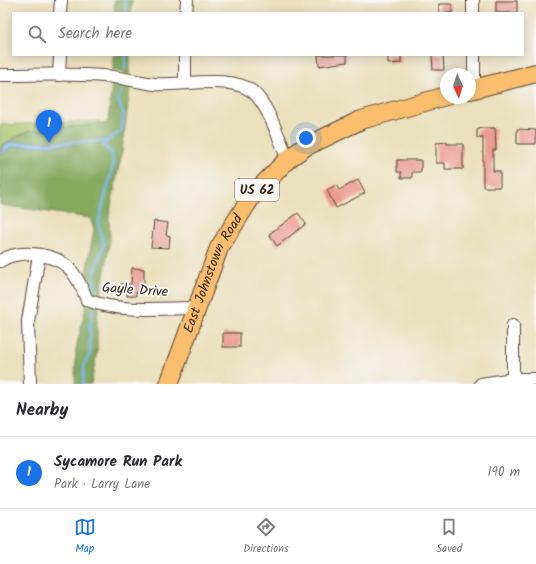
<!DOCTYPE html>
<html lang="en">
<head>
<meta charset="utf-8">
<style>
  body { margin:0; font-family:Kalam,sans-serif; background:#f7f7f7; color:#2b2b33 }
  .compass { position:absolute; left:440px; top:68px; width:36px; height:36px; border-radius:50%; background:#fff; box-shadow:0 2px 10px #0003; rotate:176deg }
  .you { position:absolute; left:306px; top:138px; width:14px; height:14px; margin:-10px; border:3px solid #fff; border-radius:50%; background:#1a73e8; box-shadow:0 0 0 6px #1a73e833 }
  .badge { display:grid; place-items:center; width:26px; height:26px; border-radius:50%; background:#1a73e8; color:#fff; font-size:13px; font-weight:700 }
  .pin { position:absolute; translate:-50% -33px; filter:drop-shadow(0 1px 2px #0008) }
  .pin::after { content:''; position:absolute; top:21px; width:14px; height:12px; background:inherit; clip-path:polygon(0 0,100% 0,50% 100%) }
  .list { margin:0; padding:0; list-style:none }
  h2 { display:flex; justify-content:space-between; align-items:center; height:52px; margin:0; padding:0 16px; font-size:17px }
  h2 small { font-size:13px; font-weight:400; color:#7c7c81 }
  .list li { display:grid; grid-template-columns:26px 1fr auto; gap:12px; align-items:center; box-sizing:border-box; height:72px; padding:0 16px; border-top:1px solid #e1e1e2 }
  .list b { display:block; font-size:15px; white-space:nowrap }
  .list p { margin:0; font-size:13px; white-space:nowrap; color:#7c7c81 }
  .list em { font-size:13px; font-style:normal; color:#7c7c81 }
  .icon { flex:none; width:22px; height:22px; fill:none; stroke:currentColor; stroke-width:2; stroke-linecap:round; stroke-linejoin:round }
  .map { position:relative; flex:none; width:536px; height:384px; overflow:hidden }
  .search { position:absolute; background:#fff; box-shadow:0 2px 10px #0003; left:12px; right:12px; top:12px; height:44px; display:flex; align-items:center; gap:10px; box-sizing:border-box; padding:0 14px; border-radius:0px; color:#7c7c81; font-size:15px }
  .sheet { height:124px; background:#fff }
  nav { display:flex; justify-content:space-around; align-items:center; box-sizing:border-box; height:56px; border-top:1px solid #e1e1e2; background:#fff; font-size:11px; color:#7c7c81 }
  nav a { display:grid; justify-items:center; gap:2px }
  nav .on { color:#1a73e8 }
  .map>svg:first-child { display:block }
  .green { fill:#a6c36a; stroke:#707644 }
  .forest { fill:#84a95e; stroke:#606a3e }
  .water { fill:#7bb8ee; stroke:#5b7186 }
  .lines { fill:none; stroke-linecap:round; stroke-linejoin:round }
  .stream { stroke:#7bb8ee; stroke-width:2.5 }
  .building { fill:#eb9b92 }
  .minor-casing { stroke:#554536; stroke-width:14 }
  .highway-casing { stroke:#554536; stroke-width:20 }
  .minor { stroke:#fff; stroke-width:12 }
  .highway { stroke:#fabe6d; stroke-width:18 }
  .labels { text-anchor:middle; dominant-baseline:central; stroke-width:4; stroke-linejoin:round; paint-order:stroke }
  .shield { fill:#f6f6f2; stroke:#73675e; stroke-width:1 }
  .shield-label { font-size:13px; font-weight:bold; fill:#3b2a1e }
  .street-label { font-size:14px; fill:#3b2a1e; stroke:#f6f6f2 }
</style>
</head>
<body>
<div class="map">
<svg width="536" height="384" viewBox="0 0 536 384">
  <rect width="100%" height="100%" fill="#f6f6f2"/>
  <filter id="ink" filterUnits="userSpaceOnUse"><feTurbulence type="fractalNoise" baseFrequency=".025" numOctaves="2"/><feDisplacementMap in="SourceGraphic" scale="8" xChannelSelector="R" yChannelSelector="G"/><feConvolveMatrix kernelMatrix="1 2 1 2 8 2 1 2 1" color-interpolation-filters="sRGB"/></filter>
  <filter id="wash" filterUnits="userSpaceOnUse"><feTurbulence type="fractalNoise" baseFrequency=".012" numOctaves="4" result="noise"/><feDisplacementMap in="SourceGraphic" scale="16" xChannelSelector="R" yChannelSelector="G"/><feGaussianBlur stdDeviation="0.9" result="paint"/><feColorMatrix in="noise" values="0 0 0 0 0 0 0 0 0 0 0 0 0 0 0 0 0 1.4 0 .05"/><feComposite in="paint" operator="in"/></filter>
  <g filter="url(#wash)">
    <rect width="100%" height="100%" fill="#ebe0bd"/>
    <path class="green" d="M100,121L95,160L0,198V125Z"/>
    <g class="forest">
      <path d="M115,0H132L131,13H114Z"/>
      <path d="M113,55H130V74L113,70Z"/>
      <path d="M112,83L130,88L122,151L109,216L110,239L97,318V352L91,384H75L76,349L85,310L88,262L94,229L90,218L0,205V146L28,131L108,123Z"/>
    </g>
    <path class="water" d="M70,141L76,144L11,147L0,156V152L10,142Z"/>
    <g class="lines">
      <g class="stream">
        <path d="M125,13L126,11L125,0"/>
        <path d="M125,69L126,55"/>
        <path d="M71,142L106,141"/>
        <path d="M94,290L95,272L104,244L98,224L113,166L112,153L103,145L112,137L122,131L124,115L118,100L121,91"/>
        <path d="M83,384L84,365L90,354V325L93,308"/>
      </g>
    </g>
    <g id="blocks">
      <g class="building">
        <rect x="496" y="1" width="21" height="12"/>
        <rect x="439" y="4" width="13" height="9"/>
        <path d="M318,55H347V62L319,66Z"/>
        <path d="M388,55H401V63L388,64Z"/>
        <path d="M432,55H443L444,70H433Z"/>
        <path d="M482,128H495L496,150H493V171H500V187H483V138H477V130Z"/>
        <path d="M517,129L536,130V144H517Z"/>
        <path d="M447,142V144H463V169H445V163H436V143Z"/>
        <path d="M397,160H421V172H412V178H401V172H397Z"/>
        <path d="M358,180L365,193L336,208L327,190L336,185L339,190Z"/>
        <path d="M298,213L306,224L277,246L269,234Z"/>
        <path d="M154,221L168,223L166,235L170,236L169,248L151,247Z"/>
        <path d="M132,268L144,269V292H136V296H127V292H121V284H131Z"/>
        <rect x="223" y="333" width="17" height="14"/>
      </g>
    </g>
  </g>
  <g filter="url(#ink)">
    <use href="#blocks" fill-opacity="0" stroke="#554536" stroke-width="1"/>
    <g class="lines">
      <defs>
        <g id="minor">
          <path d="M473,0V13"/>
          <path d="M60,13L61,0"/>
          <path d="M186,13L187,0"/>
          <path d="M474,55V89"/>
          <path d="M0,75C34,75 69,73 104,76C121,77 138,82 155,84C181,86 232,74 253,92C269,106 279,140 288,159"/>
          <path d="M59,75L60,55"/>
          <path d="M185,83V55"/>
          <path d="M0,261C10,255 21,253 32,254C65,256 76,271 87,300C120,313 161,308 196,308"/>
          <path d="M513,325V379"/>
          <path d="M30,384L28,321L39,255"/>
          <path d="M481,384L513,379H536"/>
        </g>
        <g id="highway">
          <path d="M470,90L536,73"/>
          <path id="s1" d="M169,384L219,248L252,196L288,159L305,147L361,120L446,96"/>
        </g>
      </defs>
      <use href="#minor" class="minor-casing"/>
      <use href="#highway" class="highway-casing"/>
      <use href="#minor" class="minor"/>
      <use href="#highway" class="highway"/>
    </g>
  </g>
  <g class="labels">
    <rect class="shield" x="235" y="179" width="44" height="22" rx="3"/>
    <g class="shield-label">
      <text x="257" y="190">US 62</text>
    </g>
    <g class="street-label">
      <text stroke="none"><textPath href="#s1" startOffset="119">East Johnstown Road</textPath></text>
      <text transform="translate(135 290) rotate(4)">Gayle Drive</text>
    </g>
  </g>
</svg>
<svg class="compass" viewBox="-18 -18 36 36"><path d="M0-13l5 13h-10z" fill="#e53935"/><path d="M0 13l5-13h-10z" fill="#7c7c81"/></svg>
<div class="you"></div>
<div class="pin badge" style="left:49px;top:143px">1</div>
<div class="search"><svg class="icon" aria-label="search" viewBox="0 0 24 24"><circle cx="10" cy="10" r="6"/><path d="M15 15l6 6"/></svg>Search here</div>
</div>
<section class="sheet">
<h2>Nearby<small></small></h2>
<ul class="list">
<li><span class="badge">1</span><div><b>Sycamore Run Park</b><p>Park · Larry Lane</p></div><em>190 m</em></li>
</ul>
</section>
<nav>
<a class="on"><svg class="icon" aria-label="map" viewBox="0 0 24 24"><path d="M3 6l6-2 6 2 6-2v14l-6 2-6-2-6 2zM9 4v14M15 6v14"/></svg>Map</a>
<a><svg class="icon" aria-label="directions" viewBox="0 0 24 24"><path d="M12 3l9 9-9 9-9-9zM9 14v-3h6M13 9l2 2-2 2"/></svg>Directions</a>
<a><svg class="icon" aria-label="saved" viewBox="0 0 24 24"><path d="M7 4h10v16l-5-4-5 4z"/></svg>Saved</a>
</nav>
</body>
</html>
